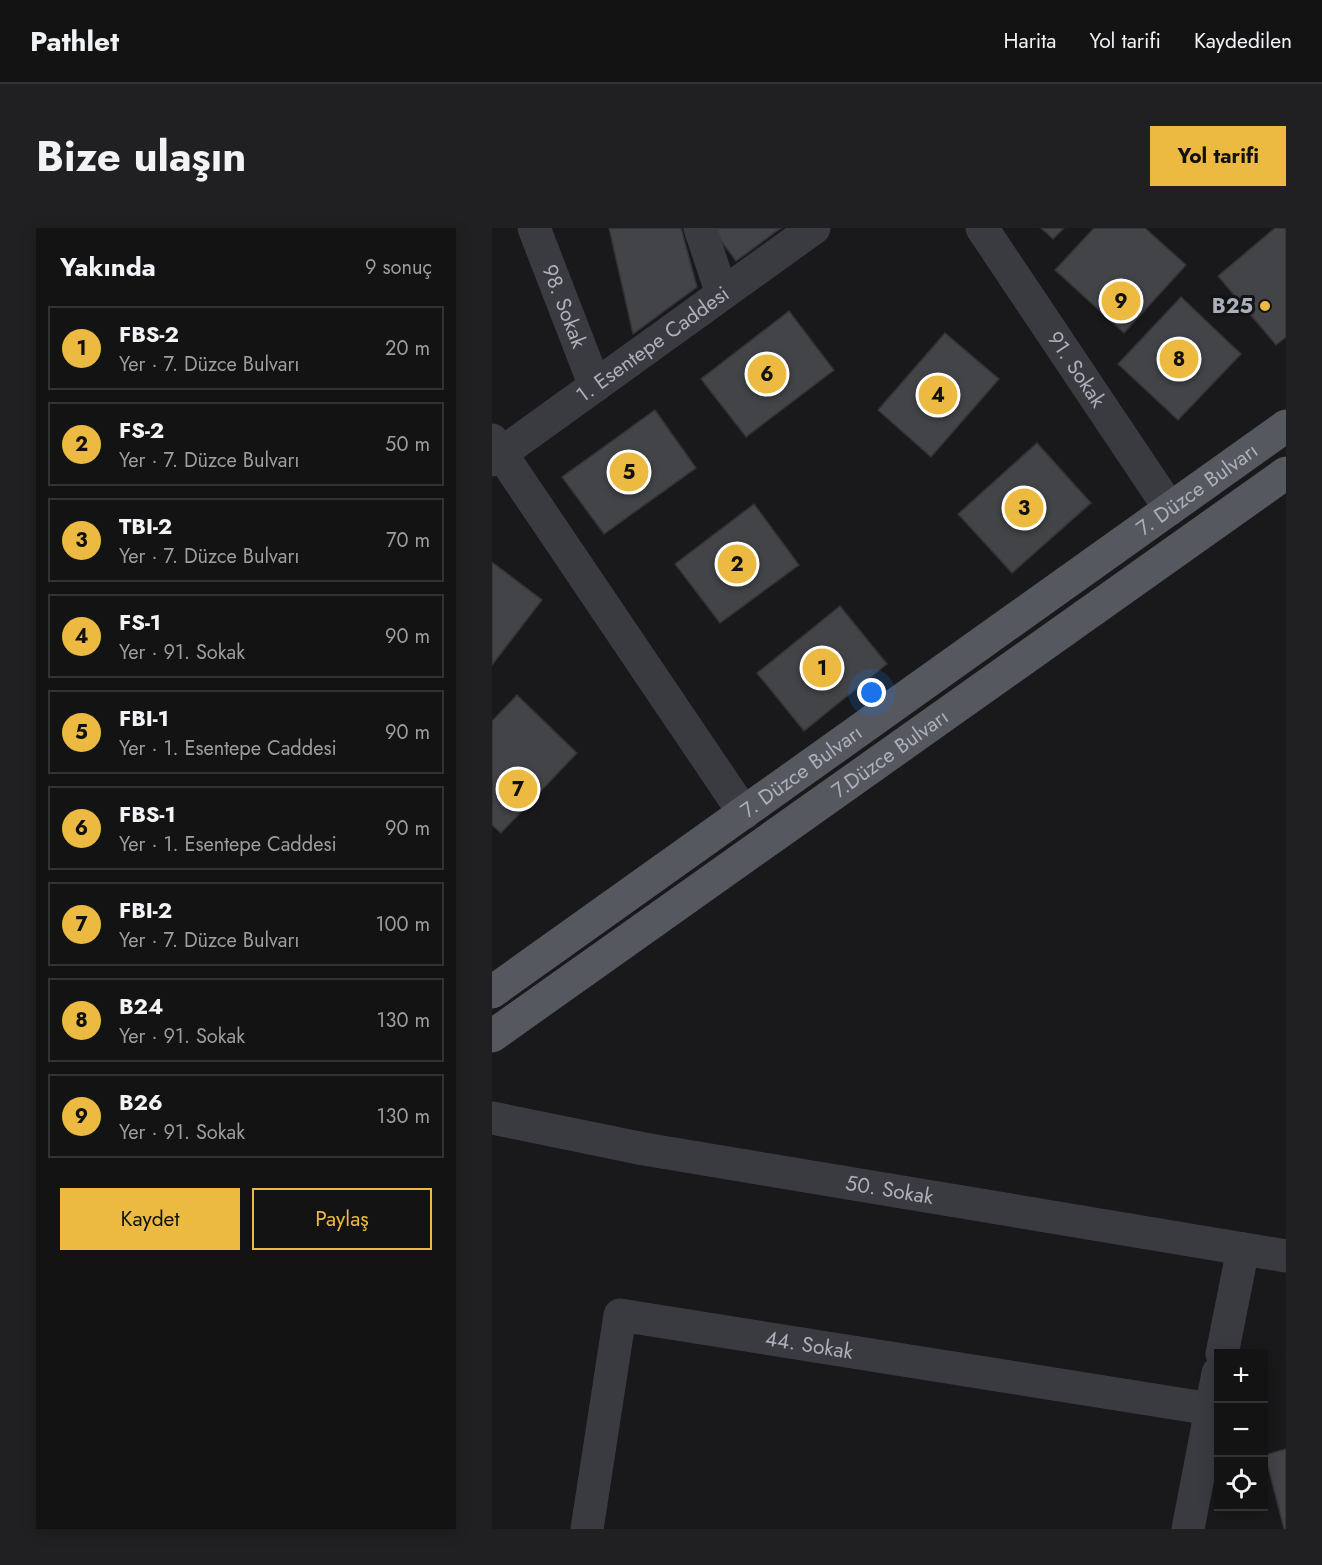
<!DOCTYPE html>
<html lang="tr">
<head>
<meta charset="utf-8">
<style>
  body { margin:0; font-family:Jost,sans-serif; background:#202022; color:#f1f3f6 }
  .controls { position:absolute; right:18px; bottom:18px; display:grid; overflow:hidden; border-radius:0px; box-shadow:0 3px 15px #0003 }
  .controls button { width:54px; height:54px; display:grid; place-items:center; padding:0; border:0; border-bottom:2px solid #323234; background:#131314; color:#f1f3f6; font:30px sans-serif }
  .you { position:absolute; left:380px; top:465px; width:21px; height:21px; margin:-15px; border:4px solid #fff; border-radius:50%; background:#1a73e8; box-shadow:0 0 0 9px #1a73e833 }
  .badge { display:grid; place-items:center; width:39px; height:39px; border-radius:50%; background:#ecba40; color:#111; font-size:20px; font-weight:700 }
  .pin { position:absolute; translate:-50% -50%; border:3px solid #fff; box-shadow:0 2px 6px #0006 }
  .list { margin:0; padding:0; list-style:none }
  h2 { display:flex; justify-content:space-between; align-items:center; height:78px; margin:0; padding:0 24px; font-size:26px }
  h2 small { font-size:20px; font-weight:400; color:#9d9ea0 }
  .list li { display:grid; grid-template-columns:39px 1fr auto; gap:18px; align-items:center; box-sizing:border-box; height:84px; margin:0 12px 12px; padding:0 12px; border:2px solid #323234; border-radius:0px }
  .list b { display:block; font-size:22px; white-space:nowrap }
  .list p { margin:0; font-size:20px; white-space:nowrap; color:#9d9ea0 }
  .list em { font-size:20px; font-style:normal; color:#9d9ea0 }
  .actions { display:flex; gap:12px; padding:18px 24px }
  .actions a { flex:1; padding:14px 0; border:2px solid #ecba40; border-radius:0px; text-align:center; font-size:21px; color:#ecba40 }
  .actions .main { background:#ecba40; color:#111 }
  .icon { flex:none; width:33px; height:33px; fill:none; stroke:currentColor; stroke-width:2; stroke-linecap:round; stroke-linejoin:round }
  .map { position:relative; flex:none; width:794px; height:1301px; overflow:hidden; border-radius:0px }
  header { display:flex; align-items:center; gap:36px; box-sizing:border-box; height:84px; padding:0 30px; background:#131314; border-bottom:2px solid #323234 }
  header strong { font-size:28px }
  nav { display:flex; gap:33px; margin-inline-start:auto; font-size:21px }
  .intro { display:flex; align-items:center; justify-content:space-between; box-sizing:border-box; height:144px; padding:0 36px }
  h1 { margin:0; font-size:42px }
  .button { padding:15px 27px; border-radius:0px; background:#ecba40; color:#111; font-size:21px; font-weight:700 }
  main { display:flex; gap:36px; padding:0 36px }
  aside { flex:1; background:#131314; border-radius:0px; box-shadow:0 3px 15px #0003 }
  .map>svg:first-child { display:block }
  .building { fill:#434448; stroke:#333337; stroke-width:1.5 }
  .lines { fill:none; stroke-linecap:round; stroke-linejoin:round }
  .minor { stroke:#3a3b40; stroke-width:33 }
  .major { stroke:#56585f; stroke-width:33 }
  .poi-dot { fill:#ecba40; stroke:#141416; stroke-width:2 }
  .labels { text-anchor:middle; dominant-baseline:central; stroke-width:6; stroke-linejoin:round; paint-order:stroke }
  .poi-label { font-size:21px; font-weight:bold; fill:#acb0ba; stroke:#141416; text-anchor:end }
  .street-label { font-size:21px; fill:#acb0ba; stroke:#141416 }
</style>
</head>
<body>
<header>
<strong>Pathlet</strong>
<nav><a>Harita</a><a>Yol tarifi</a><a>Kaydedilen</a></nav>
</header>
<div class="intro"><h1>Bize ulaşın</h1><a class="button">Yol tarifi</a></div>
<main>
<aside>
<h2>Yakında<small>9 sonuç</small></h2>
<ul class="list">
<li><span class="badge">1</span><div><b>FBS-2</b><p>Yer · 7. Düzce Bulvarı</p></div><em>20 m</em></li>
<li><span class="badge">2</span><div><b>FS-2</b><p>Yer · 7. Düzce Bulvarı</p></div><em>50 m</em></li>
<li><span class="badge">3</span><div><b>TBI-2</b><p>Yer · 7. Düzce Bulvarı</p></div><em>70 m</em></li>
<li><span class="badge">4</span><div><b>FS-1</b><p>Yer · 91. Sokak</p></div><em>90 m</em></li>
<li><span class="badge">5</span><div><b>FBI-1</b><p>Yer · 1. Esentepe Caddesi</p></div><em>90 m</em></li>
<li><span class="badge">6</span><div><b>FBS-1</b><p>Yer · 1. Esentepe Caddesi</p></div><em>90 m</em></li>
<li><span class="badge">7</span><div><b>FBI-2</b><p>Yer · 7. Düzce Bulvarı</p></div><em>100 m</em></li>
<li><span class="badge">8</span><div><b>B24</b><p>Yer · 91. Sokak</p></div><em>130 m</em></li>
<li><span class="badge">9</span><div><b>B26</b><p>Yer · 91. Sokak</p></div><em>130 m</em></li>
</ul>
<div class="actions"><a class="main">Kaydet</a><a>Paylaş</a></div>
</aside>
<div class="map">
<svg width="794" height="1301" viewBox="0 0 794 1301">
  <rect width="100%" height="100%" fill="#19191b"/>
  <g class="building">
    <path d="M117,0H189L205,59L141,106Z"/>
    <path d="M223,0H289L244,33L221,2Z"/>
    <path d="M549,0H572L561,11Z"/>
    <path d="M602,0H653L694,37L632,105L563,42Z"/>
    <path d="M783,0H794V109L784,117L726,48Z"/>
    <path d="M689,69L749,126L686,192L626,136Z"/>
    <path d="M297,83L342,142L254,209L209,151Z"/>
    <path d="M453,105L507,151L439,229L386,182Z"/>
    <path d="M163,182L204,240L112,306L70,249Z"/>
    <path d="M545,215L599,275L520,345L466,286Z"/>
    <path d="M262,276L307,337L228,395L183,336Z"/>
    <path d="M0,334L50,372L0,437Z"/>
    <path d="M348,378L395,436L312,503L265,445Z"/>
    <path d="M25,467L85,525L9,605L0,597V493Z"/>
    <path d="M794,1221V1301H792L773,1227Z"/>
  </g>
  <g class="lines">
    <g class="minor">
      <path id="s1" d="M42,0L103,158"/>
      <path d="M208,0L230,66"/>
      <path id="s2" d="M490,0L678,281"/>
      <path d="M0,212L252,585"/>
      <path id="s3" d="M0,232L322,0"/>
      <path id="s4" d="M0,890L152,921L794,1028"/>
      <path d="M730,1126L751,1021"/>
      <path id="s5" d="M95,1301L128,1087L719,1181"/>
      <path d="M696,1301L726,1145"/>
    </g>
    <g class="major">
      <path id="s6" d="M0,764L794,198"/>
      <path id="s7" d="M0,808L794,245"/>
    </g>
  </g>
  <circle class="poi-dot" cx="773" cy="78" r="6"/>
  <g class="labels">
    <g class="poi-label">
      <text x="761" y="78">B25</text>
    </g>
    <g class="street-label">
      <text stroke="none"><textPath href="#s1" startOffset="84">98. Sokak</textPath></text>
      <text stroke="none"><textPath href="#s3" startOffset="198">1. Esentepe Caddesi</textPath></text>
      <text stroke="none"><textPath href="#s2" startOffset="170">91. Sokak</textPath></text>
      <text stroke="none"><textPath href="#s6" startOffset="866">7. Düzce Bulvarı</textPath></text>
      <text stroke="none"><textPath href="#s7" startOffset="488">7.Düzce Bulvarı</textPath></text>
      <text stroke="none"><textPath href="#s6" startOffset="380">7. Düzce Bulvarı</textPath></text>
      <text stroke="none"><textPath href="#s4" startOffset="404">50. Sokak</textPath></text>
      <text stroke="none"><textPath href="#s5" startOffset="408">44. Sokak</textPath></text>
    </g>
  </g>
</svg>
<div class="controls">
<button>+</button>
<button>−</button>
<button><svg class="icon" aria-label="locate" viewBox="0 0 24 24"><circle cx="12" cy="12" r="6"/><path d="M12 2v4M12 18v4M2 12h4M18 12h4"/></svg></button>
</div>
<div class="you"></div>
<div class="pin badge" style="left:330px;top:440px">1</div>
<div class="pin badge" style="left:245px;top:336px">2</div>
<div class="pin badge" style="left:532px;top:280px">3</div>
<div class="pin badge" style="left:446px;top:167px">4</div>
<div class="pin badge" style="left:137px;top:244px">5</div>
<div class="pin badge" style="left:275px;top:146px">6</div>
<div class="pin badge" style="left:26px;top:561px">7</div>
<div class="pin badge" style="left:687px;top:131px">8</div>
<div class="pin badge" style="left:629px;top:73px">9</div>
</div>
</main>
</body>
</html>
